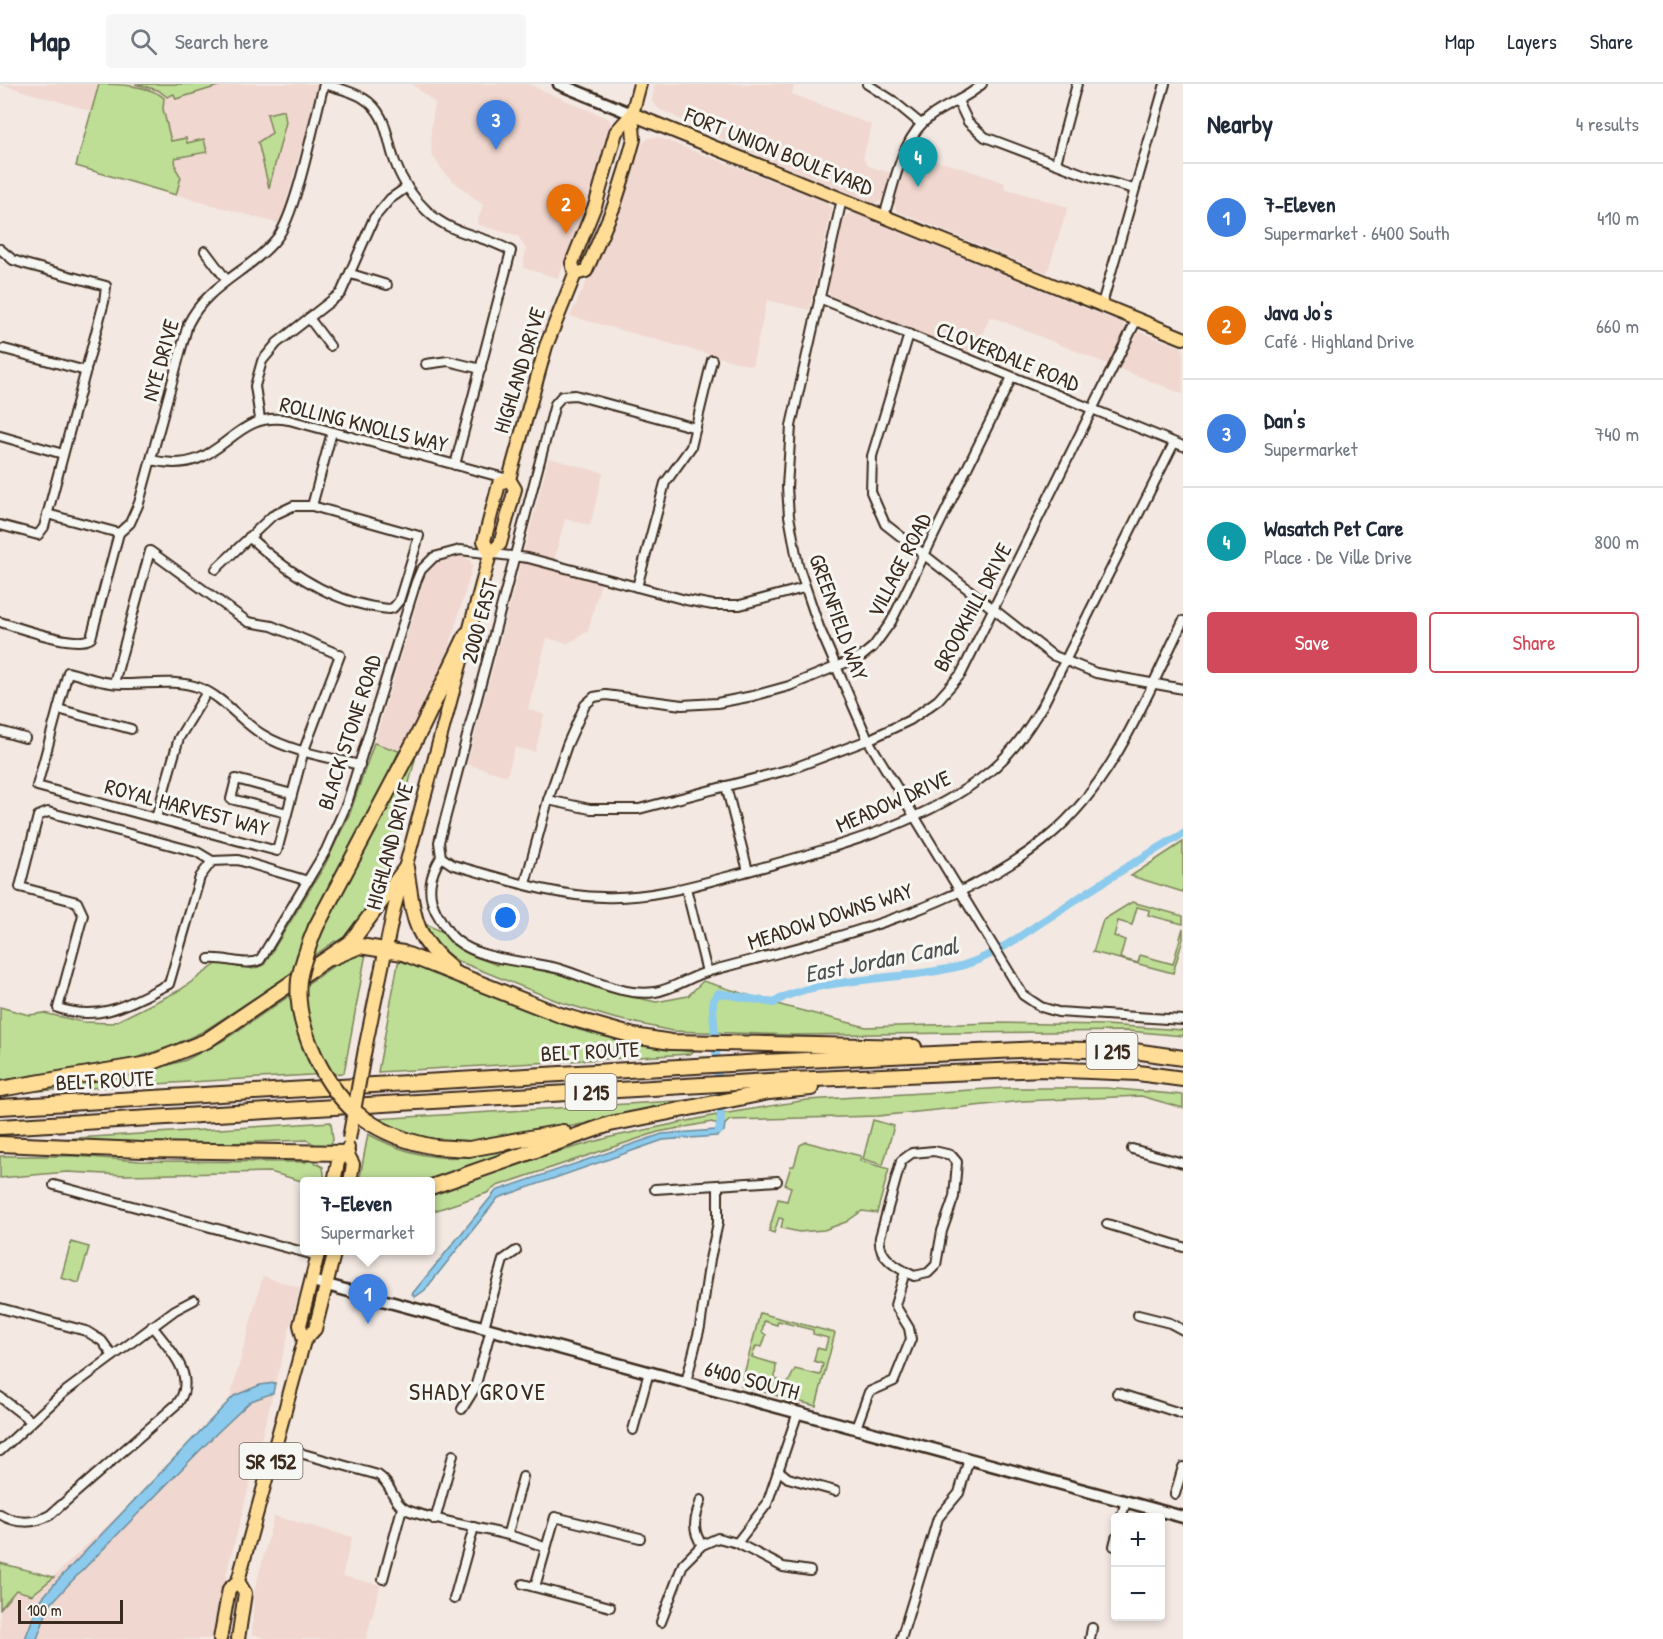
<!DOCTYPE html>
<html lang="en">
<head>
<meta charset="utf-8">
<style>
  body { margin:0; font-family:"Patrick Hand",sans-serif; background:#f6f6f7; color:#1f2937 }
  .controls { position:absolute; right:18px; bottom:18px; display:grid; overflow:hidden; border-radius:6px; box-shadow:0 3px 9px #0003 }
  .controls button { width:54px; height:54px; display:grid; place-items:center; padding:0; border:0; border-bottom:2px solid #e0e1e3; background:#fff; color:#1f2937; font:30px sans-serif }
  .scale { position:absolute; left:18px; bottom:15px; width:105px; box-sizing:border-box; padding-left:6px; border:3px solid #3b2a1e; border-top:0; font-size:16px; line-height:21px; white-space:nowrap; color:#3b2a1e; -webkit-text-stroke:4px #f6f6f2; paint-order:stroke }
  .you { position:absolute; left:506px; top:834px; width:21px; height:21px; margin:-15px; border:4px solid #fff; border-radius:50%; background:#1a73e8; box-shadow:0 0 0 9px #1a73e833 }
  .badge { display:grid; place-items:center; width:39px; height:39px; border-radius:50%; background:#d1495b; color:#fff; font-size:20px; font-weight:700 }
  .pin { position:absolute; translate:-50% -50px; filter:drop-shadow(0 2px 3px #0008) }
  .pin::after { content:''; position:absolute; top:32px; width:21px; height:18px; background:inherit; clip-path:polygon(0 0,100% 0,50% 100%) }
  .popup { position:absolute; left:300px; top:1093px; width:135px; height:78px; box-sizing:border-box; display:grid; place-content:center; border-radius:6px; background:#fff; filter:drop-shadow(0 2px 4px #0005); font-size:20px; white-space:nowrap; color:#747a83 }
  .popup b { font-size:22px; color:#1f2937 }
  .popup::after { content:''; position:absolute; left:50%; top:100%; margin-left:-12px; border:12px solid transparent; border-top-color:#fff }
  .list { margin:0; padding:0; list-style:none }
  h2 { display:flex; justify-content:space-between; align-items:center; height:78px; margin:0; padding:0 24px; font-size:26px }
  h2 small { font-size:20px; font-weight:400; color:#747a83 }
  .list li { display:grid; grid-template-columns:39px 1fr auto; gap:18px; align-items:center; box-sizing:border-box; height:108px; padding:0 24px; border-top:2px solid #e0e1e3 }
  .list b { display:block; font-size:22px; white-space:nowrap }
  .list p { margin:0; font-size:20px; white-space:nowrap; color:#747a83 }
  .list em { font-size:20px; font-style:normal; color:#747a83 }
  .actions { display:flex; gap:12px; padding:18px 24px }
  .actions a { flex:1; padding:14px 0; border:2px solid #d1495b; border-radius:6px; text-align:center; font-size:21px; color:#d1495b }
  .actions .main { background:#d1495b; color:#fff }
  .icon { flex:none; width:33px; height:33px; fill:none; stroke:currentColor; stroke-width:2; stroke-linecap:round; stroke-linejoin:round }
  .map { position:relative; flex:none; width:1183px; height:1555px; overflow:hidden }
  header { display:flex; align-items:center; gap:36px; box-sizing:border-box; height:84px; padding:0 30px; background:#fff; border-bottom:2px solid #e0e1e3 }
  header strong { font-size:28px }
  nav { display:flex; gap:33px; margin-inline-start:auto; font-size:21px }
  .search { width:420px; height:54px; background:#f6f6f7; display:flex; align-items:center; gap:15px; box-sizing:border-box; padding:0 21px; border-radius:6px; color:#747a83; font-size:22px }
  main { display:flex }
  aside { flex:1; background:#fff }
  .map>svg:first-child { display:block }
  .built { fill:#f0d7cf }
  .green { fill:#bedd95; stroke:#7c845a; stroke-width:1.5; fill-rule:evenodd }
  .water { fill:#8ccbed; stroke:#6c8b9a; stroke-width:1.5 }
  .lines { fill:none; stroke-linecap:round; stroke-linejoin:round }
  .canal { stroke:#8ccbed; stroke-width:8 }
  .street-casing { stroke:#3b2a1e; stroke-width:12 }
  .secondary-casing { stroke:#3b2a1e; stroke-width:15 }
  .primary-casing { stroke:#3b2a1e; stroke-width:16 }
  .highway-casing { stroke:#3b2a1e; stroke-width:18 }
  .street { stroke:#f6f6f2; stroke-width:8 }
  .secondary { stroke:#f6f6f2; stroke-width:10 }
  .primary { stroke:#ffdd96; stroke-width:12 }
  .highway { stroke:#ffdd96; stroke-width:14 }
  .primary-bridge-casing { stroke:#3b2a1e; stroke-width:16; stroke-linecap:butt }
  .highway-bridge-casing { stroke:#3b2a1e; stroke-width:18; stroke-linecap:butt }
  .primary-bridge { stroke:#ffdd96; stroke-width:12 }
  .highway-bridge { stroke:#ffdd96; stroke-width:14 }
  .labels { text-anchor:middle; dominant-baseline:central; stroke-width:6; stroke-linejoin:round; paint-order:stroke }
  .shield { fill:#f6f6f2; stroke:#73675e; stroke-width:1.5 }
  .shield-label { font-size:21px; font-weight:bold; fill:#3b2a1e }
  .street-label { font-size:22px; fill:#3b2a1e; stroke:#f6f6f2 }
  .water-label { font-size:24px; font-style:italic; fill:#4f5252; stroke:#f6f6f2 }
  .neighbourhood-label { font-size:24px; letter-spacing:1.5px; fill:#3b2a1e; stroke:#f6f6f2 }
</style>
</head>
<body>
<header>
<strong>Map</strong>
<div class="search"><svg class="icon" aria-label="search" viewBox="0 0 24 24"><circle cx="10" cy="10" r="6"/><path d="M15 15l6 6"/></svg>Search here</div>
<nav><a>Map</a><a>Layers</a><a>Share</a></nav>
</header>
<main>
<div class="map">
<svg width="1183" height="1555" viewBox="0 0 1183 1555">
  <rect width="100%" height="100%" fill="#f3e8e2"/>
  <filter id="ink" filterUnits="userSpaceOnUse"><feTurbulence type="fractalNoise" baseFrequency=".0167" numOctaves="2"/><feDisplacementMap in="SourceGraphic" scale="12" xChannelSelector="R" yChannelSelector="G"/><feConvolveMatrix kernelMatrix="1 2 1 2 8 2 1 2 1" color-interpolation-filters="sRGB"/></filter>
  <g filter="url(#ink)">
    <g class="built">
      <path d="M0,0H319L280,140L76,82L91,27Z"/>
      <path d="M412,0H528L609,35L613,46L588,125L558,194L523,184L526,165L518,152L477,140L483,121L446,91L432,71L431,46L435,19Z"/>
      <path d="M655,0H794L792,10L872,41L863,73L868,82L894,90L885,116L874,119L750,68L659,25L652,17Z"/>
      <path d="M657,53L820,115L832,124L809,226L767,216L752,282L570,232L617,134L643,59L649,54Z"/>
      <path d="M908,72L923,78L925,74L959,83L1005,99L1004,104L1068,123L1047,189L897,127L893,118Z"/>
      <path d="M854,129L1124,240L1126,249L1110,281L990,232L972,273L832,216L828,205L843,137L848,130Z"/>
      <path d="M1140,248L1183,264V310L1118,284L1135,250Z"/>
      <path d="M549,374L603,389L590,441L565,435L554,476L603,490L588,547L568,559L547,554L528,625L544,631L535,668L515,663L507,692L467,680Z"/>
      <path d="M461,472L470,476L472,483L441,591L404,667L374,659L426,490L440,476Z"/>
      <path d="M263,1192L300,1204L230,1476L212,1555H0V1480L54,1492L226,1329Z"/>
      <path d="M274,1432L352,1453L342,1492L380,1501L366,1555H270L252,1550L254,1509Z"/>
    </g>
    <g class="green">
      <path d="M99,0C116,0 150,1 164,14L163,25L171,57L186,54L187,59L204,55L207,68L175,74L176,85L181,93L176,111L76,82Z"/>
      <path d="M135,0H225L176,15L174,10L167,13L158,6Z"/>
      <path d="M284,26L286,38L269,104L258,58L272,49L267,30Z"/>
      <path d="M374,659L399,667L295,888L204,947L172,962L136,974L0,997V923L29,931L44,929L83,938L113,939L180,906L218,879L226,878L253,885L264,881L325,781L350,729Z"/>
      <path d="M418,664L386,788C375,816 359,837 341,860L335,857L308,876L312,862Z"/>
      <path d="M1183,758V808L1131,792Z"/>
      <path d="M1132,818L1183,832V840L1148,831L1149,826L1137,823L1132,841L1118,837L1114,852L1125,856L1120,874L1138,879L1140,871L1173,880L1183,844V855L1173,889L1093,868L1103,836Z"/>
      <path d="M421,838L442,848L471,871L497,881L498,877L571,893L611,908L656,918L688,912L703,897L784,922L866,943L994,939L1105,941L1183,946V952L1128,947L792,951L672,947L613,934L560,918L458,877L439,864Z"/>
      <path d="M362,867L366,869L344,989L19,1008L141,989L186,976L224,956L347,873Z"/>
      <path d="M401,876L579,946L630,959L693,968L690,970L378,988L398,879Z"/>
      <path d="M1004,1004H1106L1183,1011V1024L1141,1012L1023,1017L878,1032L730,1036L723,1042L722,1030L807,1016Z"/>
      <path d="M710,1015L496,1057L430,1062L374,1035Z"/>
      <path d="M717,1031L719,1042L712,1038L658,1048L497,1102L487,1109L431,1128V1110L519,1079L611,1053Z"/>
      <path d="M873,1036L894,1042L883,1081L863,1075Z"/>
      <path d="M331,1038L333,1056L330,1061L317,1062L307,1056L230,1059L13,1058Z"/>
      <path d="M368,1050C396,1065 428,1076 461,1073C479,1072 498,1065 516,1066L426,1097L359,1098Z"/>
      <path d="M806,1058L861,1072L860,1077L889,1085L877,1129L862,1127L846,1138L824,1146L799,1148L781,1144L783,1135L779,1134L774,1149L769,1147L778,1115L787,1117L791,1103L785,1101L791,1082H794L800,1061Z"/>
      <path d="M0,1072H75L140,1077L306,1078L308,1075L323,1083L325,1097L305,1098L270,1088L126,1091L67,1088L0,1094Z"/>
      <path d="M71,1158L89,1163L79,1199L61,1194Z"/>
      <path d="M760,1229L835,1249L816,1322L741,1302ZM764,1237L777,1241L778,1237L813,1246V1250L828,1254L825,1266L817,1264L814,1277L823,1280L820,1291L795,1285L788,1299L775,1295L776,1280L752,1273L756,1262L762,1263L766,1251L762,1248Z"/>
      <path d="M0,1479L54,1493L32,1511L16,1506L0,1525Z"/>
    </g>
    <g class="water">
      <path d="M719,1039L725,1040L724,1047L717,1052L663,1056L498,1114L425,1206L415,1213L412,1210L496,1107L662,1050L716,1046L719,1044Z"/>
      <path d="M275,1299L273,1309L251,1317L218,1348L68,1501L49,1522L37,1555H25L39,1518L55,1499L234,1312L260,1301Z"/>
    </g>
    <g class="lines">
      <path class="canal" d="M719,1047L721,1036L713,925V916L719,909L774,919C808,893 915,896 964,881C995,872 1024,849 1051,832C1095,803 1138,775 1183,750"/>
      <defs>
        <g id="street">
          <path d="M324,0C337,4 352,7 363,14C388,29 386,54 395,78C402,97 413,114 428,128C453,152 483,150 511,167L455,381"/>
          <path d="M867,0L892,16L921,40"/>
          <path d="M958,17L968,38L985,53L1091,93L1134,105"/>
          <path d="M1056,79L1077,0"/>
          <path d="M842,115L791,342L787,403L789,432L798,481L819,543L868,656L1023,911L1041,923L1058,928L1183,936"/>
          <path d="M884,132C895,99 901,53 931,32C948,19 967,15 982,0"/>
          <path d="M0,165L13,176L25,180L106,202L104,218L44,443L38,451L0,441"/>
          <path d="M205,167L226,195"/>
          <path d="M351,190L387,201"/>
          <path d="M819,214L1183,362"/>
          <path d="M1102,220L1165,0"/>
          <path d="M309,234L330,262"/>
          <path d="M909,250L872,372L871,408L885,440L1052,571L1096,589L1183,605"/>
          <path d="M4,265L86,287"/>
          <path d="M426,280L448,277L481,285"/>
          <path d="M260,335L255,302L262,277L277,259L341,209L374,134L390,115L407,103"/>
          <path d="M0,352L63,370"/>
          <path d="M151,376C225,394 227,325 289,336L508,395"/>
          <path d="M312,422L332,348"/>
          <path d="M47,430L119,449"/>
          <path d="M216,485L272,432L293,422H312L419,452L399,517L393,524L389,525C335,521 288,489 249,453"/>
          <path d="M637,503L665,399L691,363L712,276"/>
          <path d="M0,538C18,543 77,565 91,554L119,449L130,439L139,419L188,240C208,199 250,188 277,154C297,128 314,36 324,0"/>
          <path d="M114,599L150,467L248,538L272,542L340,571L304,666L277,767L37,702L68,588C87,593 107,601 127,600C151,600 176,595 200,604C225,614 240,637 263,651C291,668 328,673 360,681"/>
          <path d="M58,625L131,645"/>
          <path d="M0,647L25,654"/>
          <path d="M726,702L748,787"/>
          <path d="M548,716L590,725H639L791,685L868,656L910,636L938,616L961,590L1137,235"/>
          <path d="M287,729L231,715L236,695L292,710"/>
          <path d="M156,734L179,654L207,608"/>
          <path d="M441,773C430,791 426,808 436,828C442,838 447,849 456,856C483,878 528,876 560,885C589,894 624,913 655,908C674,905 691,892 710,887C822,857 957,828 1048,753C1114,699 1146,612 1183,537"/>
          <path d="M441,773L453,781C502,794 552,812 603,813C652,815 699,800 745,788C823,767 915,743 980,695C1008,675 1027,648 1044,619L1174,359"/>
          <path d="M441,773L439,758L555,320L562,312L575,311L696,344"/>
          <path d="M212,777L197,768L48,728L38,732L20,803L77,818L83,831L58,924C102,939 131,918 169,900L200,793L212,777L238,776L308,797"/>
          <path d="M525,800L548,716L567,661L585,621L594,613L606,611L682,621L717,619L753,612L789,602L862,572L873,563L891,538L1012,293"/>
          <path d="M686,804L707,888"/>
          <path d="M209,875C226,873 245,883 260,876L326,766L347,719L416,498L421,486L434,473L460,466L528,474L686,516L713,521H740L804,504"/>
          <path d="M1132,1065L1183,1079"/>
          <path d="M934,1067L951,1071L957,1078L954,1113L942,1147L936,1181L928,1189L914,1192C897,1184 877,1173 880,1153L901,1077L912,1069Z"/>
          <path d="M54,1101L318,1172"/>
          <path d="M655,1105L777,1097"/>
          <path d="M1107,1140L1183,1163"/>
          <path d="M0,1224L86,1247L102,1257L113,1272"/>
          <path d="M1138,1231L1170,1239L1183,1246"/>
          <path d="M484,1243L503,1176L516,1167"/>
          <path d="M686,1298L700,1243L710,1175L718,1139V1101"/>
          <path d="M1117,1309L1183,1330"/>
          <path d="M0,1313L31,1337"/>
          <path d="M462,1325L475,1304L491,1245"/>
          <path d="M856,1344L869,1308L894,1297L911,1255L909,1244L895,1221L905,1188"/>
          <path d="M633,1346L649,1288"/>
          <path d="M275,1362L378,1391C392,1400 393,1420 407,1426C453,1443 501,1444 546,1464"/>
          <path d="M0,1367L62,1310L175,1226L194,1216"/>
          <path d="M778,1386L788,1394L835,1407"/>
          <path d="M1175,1410L1183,1383"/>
          <path d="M701,1416C695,1434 691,1445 702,1461"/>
          <path d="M0,1430C16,1440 34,1440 50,1431L178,1319C198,1291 168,1264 152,1242"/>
          <path d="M1121,1434L1126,1417"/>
          <path d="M435,1436L453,1371"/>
          <path d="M508,1449L523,1393"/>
          <path d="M737,1459L767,1420L798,1328"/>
          <path d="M1114,1462L1116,1454"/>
          <path d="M383,1495L402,1424"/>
          <path d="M523,1500L610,1523"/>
          <path d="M535,1503L555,1433L640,1454"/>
          <path d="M454,1515L474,1443"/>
          <path d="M661,1538L683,1480L702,1461L718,1454L737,1459L783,1483L810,1487"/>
          <path d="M901,1555L938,1434L959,1409L969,1375"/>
          <path d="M1090,1555L1092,1544"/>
        </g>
        <g id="secondary">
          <path d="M559,0L632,30"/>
          <path d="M312,1197L1183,1433"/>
        </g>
        <g id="primary">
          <path d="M632,30L1183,254"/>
          <path d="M575,190L586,187L614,122L626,84L634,55L632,30L640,0"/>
          <path d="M490,470L484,457L499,400L509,395L546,262L575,190L572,179L596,119L616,48L632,30"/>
          <path d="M365,965L394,825L490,470L500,460L515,405L509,395"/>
          <path d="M347,1069L353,1080L350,1098"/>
          <path d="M334,1098L338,1078L348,1064"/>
          <path d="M304,1257L300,1241L319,1166"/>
          <path d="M220,1555L229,1505L238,1497L304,1257L315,1245L335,1166"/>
          <path d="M238,1555L245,1509L238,1497"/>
        </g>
        <g id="highway">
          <path d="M406,784C414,830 411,851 450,883"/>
          <path d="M316,843L422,643L467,550"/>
          <path d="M331,874L360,862L403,869L560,931L634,952L671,958L914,963"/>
          <path d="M0,1005L148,980L206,957L350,859L406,784"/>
          <path d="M0,1023L763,978L1040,965L1134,967L1183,974"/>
          <path d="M0,1043L769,997L1042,985L1138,989L1183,995"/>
          <path d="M0,1060L142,1066L347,1069"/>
          <path d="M435,1063L469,1065L563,1048"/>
          <path d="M431,1103L610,1040L769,1008L811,1004"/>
        </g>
      </defs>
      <use href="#street" class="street-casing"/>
      <use href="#secondary" class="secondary-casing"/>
      <use href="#primary" class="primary-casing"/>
      <use href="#highway" class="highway-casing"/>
      <use href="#street" class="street"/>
      <use href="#secondary" class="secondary"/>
      <use href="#primary" class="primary"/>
      <use href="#highway" class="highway"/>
      <defs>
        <path id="primary-bridge" d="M349,1055L365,965"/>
        <path id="highway-bridge" d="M316,843C309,860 302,878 299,896C294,942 325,1007 363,1034C385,1050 408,1058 435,1063"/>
      </defs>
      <use href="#primary-bridge" class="primary-bridge-casing"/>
      <use href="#highway-bridge" class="highway-bridge-casing"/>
      <use href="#primary-bridge" class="primary-bridge"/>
      <use href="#highway-bridge" class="highway-bridge"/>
    </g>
  </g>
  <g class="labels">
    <g class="shield">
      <rect x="1086.5" y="949" width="51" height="36" rx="4.5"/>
      <rect x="565.5" y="990" width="51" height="36" rx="4.5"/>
      <rect x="239.5" y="1359" width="63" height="36" rx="4.5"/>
    </g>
    <g class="shield-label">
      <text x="1112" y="967">I 215</text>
      <text x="591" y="1008">I 215</text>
      <text x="271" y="1377">SR 152</text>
    </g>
    <g class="street-label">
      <text transform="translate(779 67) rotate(22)">FORT UNION BOULEVARD</text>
      <text transform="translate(1008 272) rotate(22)">CLOVERDALE ROAD</text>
      <text transform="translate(160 276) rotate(-74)">NYE DRIVE</text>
      <text transform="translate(519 286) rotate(-73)">HIGHLAND DRIVE</text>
      <text transform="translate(364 340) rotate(14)">ROLLING KNOLLS WAY</text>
      <text transform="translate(899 481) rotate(-63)">VILLAGE ROAD</text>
      <text transform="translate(972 523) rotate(-62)">BROOKHILL DRIVE</text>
      <text transform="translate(839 533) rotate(70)">GREENFIELD WAY</text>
      <text transform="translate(479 537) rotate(-75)">2000 EAST</text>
      <text transform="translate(349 648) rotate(-72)">BLACK STONE ROAD</text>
      <text transform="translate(893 717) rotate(-24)">MEADOW DRIVE</text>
      <text transform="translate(187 723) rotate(15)">ROYAL HARVEST WAY</text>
      <text transform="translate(389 762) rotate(-75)">HIGHLAND DRIVE</text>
      <text transform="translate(830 832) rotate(-18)">MEADOW DOWNS WAY</text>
      <text transform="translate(590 967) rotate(-3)">BELT ROUTE</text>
      <text transform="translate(105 996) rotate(-3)">BELT ROUTE</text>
      <text transform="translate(752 1296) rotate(15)">6400 SOUTH</text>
    </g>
    <g class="water-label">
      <text transform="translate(881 875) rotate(-11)">East Jordan Canal</text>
    </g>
    <g class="neighbourhood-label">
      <text x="478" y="1307">SHADY GROVE</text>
    </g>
  </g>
</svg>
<div class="controls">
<button>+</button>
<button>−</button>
</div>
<div class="scale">100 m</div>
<div class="you"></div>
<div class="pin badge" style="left:368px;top:1240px;background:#3f7fe0">1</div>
<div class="popup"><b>7-Eleven</b>Supermarket</div>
<div class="pin badge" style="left:566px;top:150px;background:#e8710a">2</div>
<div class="pin badge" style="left:496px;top:66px;background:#3f7fe0">3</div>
<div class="pin badge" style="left:918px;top:103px;background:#0f9aa8">4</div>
</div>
<aside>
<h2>Nearby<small>4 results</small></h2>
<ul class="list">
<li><span class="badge" style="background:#3f7fe0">1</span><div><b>7-Eleven</b><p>Supermarket · 6400 South</p></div><em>410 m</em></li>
<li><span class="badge" style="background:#e8710a">2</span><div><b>Java Jo's</b><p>Café · Highland Drive</p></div><em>660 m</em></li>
<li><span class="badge" style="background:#3f7fe0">3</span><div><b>Dan's</b><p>Supermarket</p></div><em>740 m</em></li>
<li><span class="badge" style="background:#0f9aa8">4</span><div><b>Wasatch Pet Care</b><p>Place · De Ville Drive</p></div><em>800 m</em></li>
</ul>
<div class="actions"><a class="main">Save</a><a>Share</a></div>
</aside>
</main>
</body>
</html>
